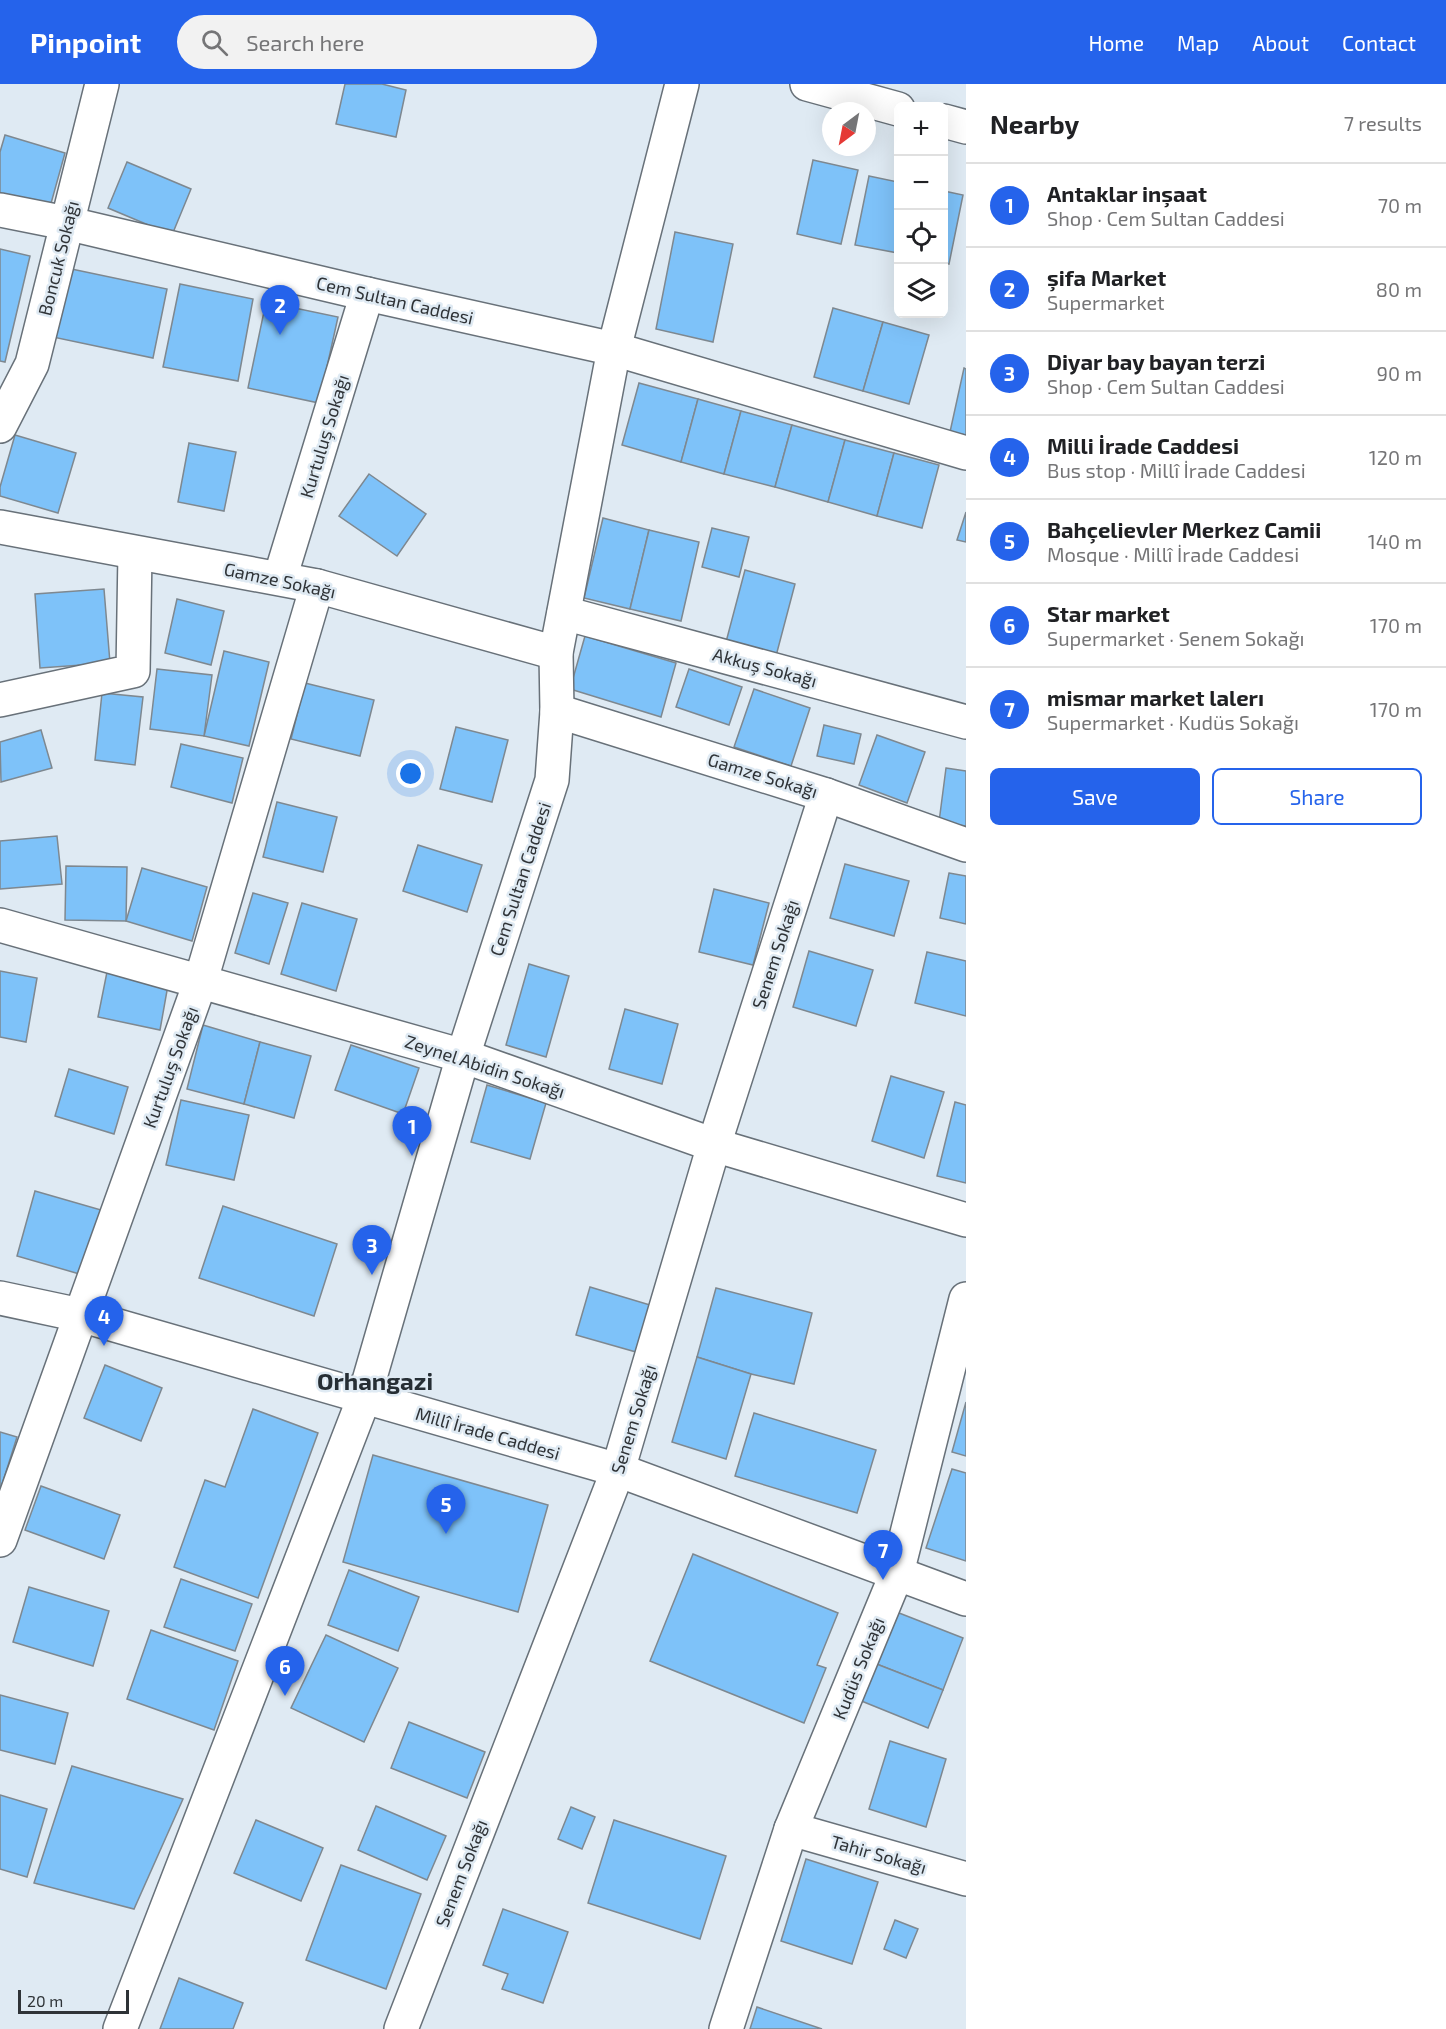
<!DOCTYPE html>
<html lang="en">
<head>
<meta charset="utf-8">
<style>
  body { margin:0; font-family:"Exo 2",sans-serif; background:#f2f2f2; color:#202124 }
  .controls { position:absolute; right:18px; top:18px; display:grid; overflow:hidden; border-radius:9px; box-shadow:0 6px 24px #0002 }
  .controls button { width:54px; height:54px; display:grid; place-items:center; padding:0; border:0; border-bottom:2px solid #e0e0e0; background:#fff; color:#202124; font:30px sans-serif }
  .compass { position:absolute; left:822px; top:18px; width:54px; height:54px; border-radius:50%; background:#fff; box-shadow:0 6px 24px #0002; rotate:212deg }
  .scale { position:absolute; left:18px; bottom:15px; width:111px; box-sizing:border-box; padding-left:6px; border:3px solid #2f3337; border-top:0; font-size:16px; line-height:21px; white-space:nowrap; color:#2f3337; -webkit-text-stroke:4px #dfeaf3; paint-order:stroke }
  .you { position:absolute; left:411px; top:690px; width:21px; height:21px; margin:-15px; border:4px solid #fff; border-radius:50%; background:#1a73e8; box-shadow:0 0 0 9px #1a73e833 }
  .badge { display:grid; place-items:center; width:39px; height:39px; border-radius:50%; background:#2563eb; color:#fff; font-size:20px; font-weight:700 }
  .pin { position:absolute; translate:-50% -50px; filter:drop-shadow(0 2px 3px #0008) }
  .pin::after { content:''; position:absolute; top:32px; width:21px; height:18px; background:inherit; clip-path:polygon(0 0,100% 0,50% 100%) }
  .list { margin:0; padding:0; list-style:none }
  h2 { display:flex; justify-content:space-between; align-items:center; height:78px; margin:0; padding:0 24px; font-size:26px }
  h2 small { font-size:20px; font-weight:400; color:#757577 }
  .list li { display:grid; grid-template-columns:39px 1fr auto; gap:18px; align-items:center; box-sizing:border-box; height:84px; padding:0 24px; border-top:2px solid #e0e0e0 }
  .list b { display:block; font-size:22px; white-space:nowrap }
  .list p { margin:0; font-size:20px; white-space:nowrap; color:#757577 }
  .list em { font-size:20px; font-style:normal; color:#757577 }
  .actions { display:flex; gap:12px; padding:18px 24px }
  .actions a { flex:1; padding:14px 0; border:2px solid #2563eb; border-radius:9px; text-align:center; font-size:21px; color:#2563eb }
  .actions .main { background:#2563eb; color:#fff }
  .icon { flex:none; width:33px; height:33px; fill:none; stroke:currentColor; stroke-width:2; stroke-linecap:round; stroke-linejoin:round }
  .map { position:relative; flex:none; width:966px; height:1945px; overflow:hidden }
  header { display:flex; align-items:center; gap:36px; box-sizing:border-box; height:84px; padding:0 30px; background:#2563eb; color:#fff }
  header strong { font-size:28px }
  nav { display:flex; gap:33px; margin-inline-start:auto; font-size:21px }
  .search { width:420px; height:54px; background:#f2f2f2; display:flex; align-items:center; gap:15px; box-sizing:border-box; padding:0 21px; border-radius:33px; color:#757577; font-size:22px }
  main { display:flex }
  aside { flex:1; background:#fff }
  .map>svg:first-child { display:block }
  .building { fill:#7ec2f9; stroke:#7e8890; stroke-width:1.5 }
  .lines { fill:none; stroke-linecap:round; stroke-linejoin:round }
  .minor-casing { stroke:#687179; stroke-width:36 }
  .major-casing { stroke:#687179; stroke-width:36 }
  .minor { stroke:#fff; stroke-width:33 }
  .major { stroke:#fff; stroke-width:33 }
  .labels { text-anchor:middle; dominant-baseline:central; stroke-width:5; stroke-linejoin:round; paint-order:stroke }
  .street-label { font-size:18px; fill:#2f3337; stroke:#dfeaf3 }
  .district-label { font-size:24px; font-weight:bold; fill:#262e34; stroke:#dfeaf3 }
</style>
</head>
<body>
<header>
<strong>Pinpoint</strong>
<div class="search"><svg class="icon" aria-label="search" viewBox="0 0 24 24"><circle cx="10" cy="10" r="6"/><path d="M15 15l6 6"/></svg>Search here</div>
<nav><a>Home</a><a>Map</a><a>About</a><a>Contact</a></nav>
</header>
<main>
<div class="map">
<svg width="966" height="1945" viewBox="0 0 966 1945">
  <rect width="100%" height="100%" fill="#dfeaf3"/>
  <g class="building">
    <path d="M345,0H382L406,6L396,53L336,40Z"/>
    <path d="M5,51L65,69L50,123L0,109V68Z"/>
    <path d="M813,76L858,86L841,160L797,150Z"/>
    <path d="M127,78L191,105L172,151L108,124Z"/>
    <path d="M869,92L898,98V169L855,161Z"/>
    <path d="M944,107L963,111L949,180L944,179Z"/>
    <path d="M675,148L733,160L713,258L656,245Z"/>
    <path d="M0,165L30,172L5,278L0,277Z"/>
    <path d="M62,183L167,205L153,274L48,252Z"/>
    <path d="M180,200L253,215L238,297L163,283Z"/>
    <path d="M266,218L338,233L319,319L248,304Z"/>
    <path d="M833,224L883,238L863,307L814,293Z"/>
    <path d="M883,238L929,251L909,320L863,307Z"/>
    <path d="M964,284L966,285V351L950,348Z"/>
    <path d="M639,299L698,315L681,378L622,361Z"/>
    <path d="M698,315L741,327L724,390L681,378Z"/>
    <path d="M741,327L792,341L775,403L724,390Z"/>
    <path d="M792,341L845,356L828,418L775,403Z"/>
    <path d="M15,351L76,369L58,429L0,412V403Z"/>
    <path d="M845,356L894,369L877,432L828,418Z"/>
    <path d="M189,359L236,368L224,427L178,418Z"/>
    <path d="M894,369L939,381L922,444L877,432Z"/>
    <path d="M369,390L426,430L397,472L339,432Z"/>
    <path d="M966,428V458L957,456Z"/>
    <path d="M603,434L649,446L630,525L584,514Z"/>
    <path d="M712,444L749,453L739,493L702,483Z"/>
    <path d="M649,446L699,458L681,537L630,525Z"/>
    <path d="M745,486L795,500L776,572L726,558Z"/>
    <path d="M104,505L110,579L40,584L35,510Z"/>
    <path d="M177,515L224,527L211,581L165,569Z"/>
    <path d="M585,552L676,579L661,633L570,605Z"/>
    <path d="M224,567L269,578L249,662L204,652Z"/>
    <path d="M157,585L212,591L204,652L150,645Z"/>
    <path d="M689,585L742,603L729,641L676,623Z"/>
    <path d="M305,599L374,616L360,672L291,655Z"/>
    <path d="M754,605L810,624L791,682L734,663Z"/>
    <path d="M102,609L143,613L135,681L95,676Z"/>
    <path d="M824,641L861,650L854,680L817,672Z"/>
    <path d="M456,643L508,656L492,718L440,705Z"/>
    <path d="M41,646L52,684L1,698L0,658Z"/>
    <path d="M877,651L925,668L907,719L859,701Z"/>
    <path d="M181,660L243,674L232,719L171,703Z"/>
    <path d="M946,684L966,687V742L939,738Z"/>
    <path d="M277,718L337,733L323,788L263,773Z"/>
    <path d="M57,752L62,800L0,805V757Z"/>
    <path d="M418,761L482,781L467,828L403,807Z"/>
    <path d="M845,780L909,797L894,852L830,834Z"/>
    <path d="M66,782L127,783L126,837L65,836Z"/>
    <path d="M142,784L207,803L192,857L126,837Z"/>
    <path d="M949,789L966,792V840L940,834Z"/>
    <path d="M714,805L769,819L753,881L699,868Z"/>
    <path d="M253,809L288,819L269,880L235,869Z"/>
    <path d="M302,819L357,835L336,907L281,890Z"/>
    <path d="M809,867L873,886L856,942L793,923Z"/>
    <path d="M927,868L966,877V932L915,919Z"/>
    <path d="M529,880L569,892L546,973L506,961Z"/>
    <path d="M0,887L37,894L26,958L0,953Z"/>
    <path d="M107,888L168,901L160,946L98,933Z"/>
    <path d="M625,925L678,940L662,1000L609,985Z"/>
    <path d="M203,941L260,958L244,1020L187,1005Z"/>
    <path d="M260,958L311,972L294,1034L244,1020Z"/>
    <path d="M351,961L419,984L403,1030L335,1006Z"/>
    <path d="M69,985L128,1003L114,1050L55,1032Z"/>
    <path d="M891,992L944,1008L924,1074L872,1057Z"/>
    <path d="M487,1001L546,1019L530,1075L471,1058Z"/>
    <path d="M181,1016L249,1031L234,1096L166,1081Z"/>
    <path d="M955,1018L966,1021V1099L937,1092Z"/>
    <path d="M35,1107L101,1126L83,1191L17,1172Z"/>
    <path d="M223,1122L337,1160L314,1232L199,1194Z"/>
    <path d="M590,1203L650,1221L636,1268L576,1251Z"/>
    <path d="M716,1204L812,1229L794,1300L751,1290L697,1273Z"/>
    <path d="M697,1273L751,1290L726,1375L672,1358Z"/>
    <path d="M105,1281L162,1304L141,1357L84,1334Z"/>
    <path d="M966,1318V1372L952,1368Z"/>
    <path d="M253,1325L318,1349L258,1514L174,1483L205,1396L225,1403Z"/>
    <path d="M754,1329L876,1366L857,1429L735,1392Z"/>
    <path d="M0,1348L17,1353L0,1407Z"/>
    <path d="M373,1371L548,1421L518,1528L343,1478Z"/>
    <path d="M952,1385L966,1389V1477L926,1464Z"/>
    <path d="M41,1402L120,1431L104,1475L25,1446Z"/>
    <path d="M693,1470L838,1529L817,1581L826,1584L804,1639L650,1577Z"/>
    <path d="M349,1486L419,1513L398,1567L328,1541Z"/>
    <path d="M181,1495L252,1520L235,1567L164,1543Z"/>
    <path d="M29,1503L109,1527L93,1582L13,1558Z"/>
    <path d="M894,1527L963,1554L943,1606L874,1579Z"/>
    <path d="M151,1546L238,1577L214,1646L127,1615Z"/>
    <path d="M326,1551L398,1584L364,1658L291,1624Z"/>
    <path d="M874,1579L943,1606L928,1644L859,1616Z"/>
    <path d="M0,1611L68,1629L55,1680L0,1666Z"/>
    <path d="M409,1638L485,1668L467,1714L391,1684Z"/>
    <path d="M890,1657L946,1675L926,1743L869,1725Z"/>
    <path d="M72,1682L183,1715L134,1825L34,1799Z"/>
    <path d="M0,1711L47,1725L27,1793L0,1785Z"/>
    <path d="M376,1722L446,1752L427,1796L358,1766Z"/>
    <path d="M571,1723L595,1733L582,1765L558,1755Z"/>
    <path d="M256,1736L323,1764L301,1817L234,1789Z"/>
    <path d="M614,1736L726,1772L700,1855L588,1819Z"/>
    <path d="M806,1775L878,1798L852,1880L781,1857Z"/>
    <path d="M341,1781L421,1810L386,1905L306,1876Z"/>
    <path d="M503,1825L568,1848L543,1919L502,1905L508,1890L483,1881Z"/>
    <path d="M895,1836L918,1845L906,1874L884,1865Z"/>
    <path d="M179,1894L243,1919L233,1945H160Z"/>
    <path d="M757,1923L822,1945H750Z"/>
  </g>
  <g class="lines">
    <defs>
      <g id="minor">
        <path d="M0,126L66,139L367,210L614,265L966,369"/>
        <path d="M0,342L32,280L102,0"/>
        <path d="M0,443L317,502L556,569"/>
        <path d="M280,494L367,210"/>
        <path d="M564,529L966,638"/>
        <path d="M0,616L133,587L135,469"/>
        <path d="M557,627L826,711L966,761"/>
        <path d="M0,841L463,972L714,1061L966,1136"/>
        <path d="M0,1214L80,1231L618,1386L966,1515"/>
        <path d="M0,1456L201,896L317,502"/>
        <path d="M791,1745L966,1795"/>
        <path d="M120,1945L364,1314L463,972L552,696L557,627L556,569L614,265L682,0"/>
        <path d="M401,1945L618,1386L714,1061L826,711"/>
        <path d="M726,1945L791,1745L897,1489L966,1215"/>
      </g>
      <g id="major">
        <path d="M807,0L898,25"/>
        <path d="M944,37L966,43"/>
      </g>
    </defs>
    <use href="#minor" class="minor-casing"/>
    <use href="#major" class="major-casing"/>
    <use href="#minor" class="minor"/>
    <use href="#major" class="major"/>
  </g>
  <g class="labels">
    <g class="street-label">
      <text transform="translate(58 174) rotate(-76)">Boncuk Sokağı</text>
      <text transform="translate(395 216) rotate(13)">Cem Sultan Caddesi</text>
      <text transform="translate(324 352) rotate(-73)">Kurtuluş Sokağı</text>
      <text transform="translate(280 496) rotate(12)">Gamze Sokağı</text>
      <text transform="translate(765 583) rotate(15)">Akkuş Sokağı</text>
      <text transform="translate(763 691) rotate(17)">Gamze Sokağı</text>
      <text transform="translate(520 795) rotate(-72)">Cem Sultan Caddesi</text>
      <text transform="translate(775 870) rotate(-72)">Senem Sokağı</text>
      <text transform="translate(485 982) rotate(18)">Zeynel Abidin Sokağı</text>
      <text transform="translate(170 983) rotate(-70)">Kurtuluş Sokağı</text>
      <text transform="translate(633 1335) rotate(-73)">Senem Sokağı</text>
      <text transform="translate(488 1349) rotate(16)">Millî İrade Caddesi</text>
      <text transform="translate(858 1584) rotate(-68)">Kudüs Sokağı</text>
      <text transform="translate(879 1770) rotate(16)">Tahir Sokağı</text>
      <text transform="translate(461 1789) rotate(-69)">Senem Sokağı</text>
    </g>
    <g class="district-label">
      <text x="375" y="1296">Orhangazi</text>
    </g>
  </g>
</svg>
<div class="controls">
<button>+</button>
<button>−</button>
<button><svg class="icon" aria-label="locate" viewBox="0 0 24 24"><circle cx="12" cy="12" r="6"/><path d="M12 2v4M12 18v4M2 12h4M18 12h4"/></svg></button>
<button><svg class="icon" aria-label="layers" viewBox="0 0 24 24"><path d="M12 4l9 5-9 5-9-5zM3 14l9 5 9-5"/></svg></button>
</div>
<svg class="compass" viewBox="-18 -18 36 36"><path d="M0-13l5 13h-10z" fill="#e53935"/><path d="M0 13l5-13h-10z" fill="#757577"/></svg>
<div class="scale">20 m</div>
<div class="you"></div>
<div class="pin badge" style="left:412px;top:1072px">1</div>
<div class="pin badge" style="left:280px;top:251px">2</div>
<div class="pin badge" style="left:372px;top:1191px">3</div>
<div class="pin badge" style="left:104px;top:1262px">4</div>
<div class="pin badge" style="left:446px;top:1450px">5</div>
<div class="pin badge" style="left:285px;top:1612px">6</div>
<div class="pin badge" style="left:883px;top:1496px">7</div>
</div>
<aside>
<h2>Nearby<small>7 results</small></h2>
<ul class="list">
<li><span class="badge">1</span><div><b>Antaklar inşaat</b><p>Shop · Cem Sultan Caddesi</p></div><em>70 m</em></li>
<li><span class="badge">2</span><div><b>şifa Market</b><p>Supermarket</p></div><em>80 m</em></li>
<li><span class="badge">3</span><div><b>Diyar bay bayan terzi</b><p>Shop · Cem Sultan Caddesi</p></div><em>90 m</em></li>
<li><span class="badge">4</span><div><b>Milli İrade Caddesi</b><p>Bus stop · Millî İrade Caddesi</p></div><em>120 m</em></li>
<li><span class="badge">5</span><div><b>Bahçelievler Merkez Camii</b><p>Mosque · Millî İrade Caddesi</p></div><em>140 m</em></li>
<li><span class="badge">6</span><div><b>Star market</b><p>Supermarket · Senem Sokağı</p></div><em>170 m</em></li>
<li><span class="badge">7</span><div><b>mismar market lalerı</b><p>Supermarket · Kudüs Sokağı</p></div><em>170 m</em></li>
</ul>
<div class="actions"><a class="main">Save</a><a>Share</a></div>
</aside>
</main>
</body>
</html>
